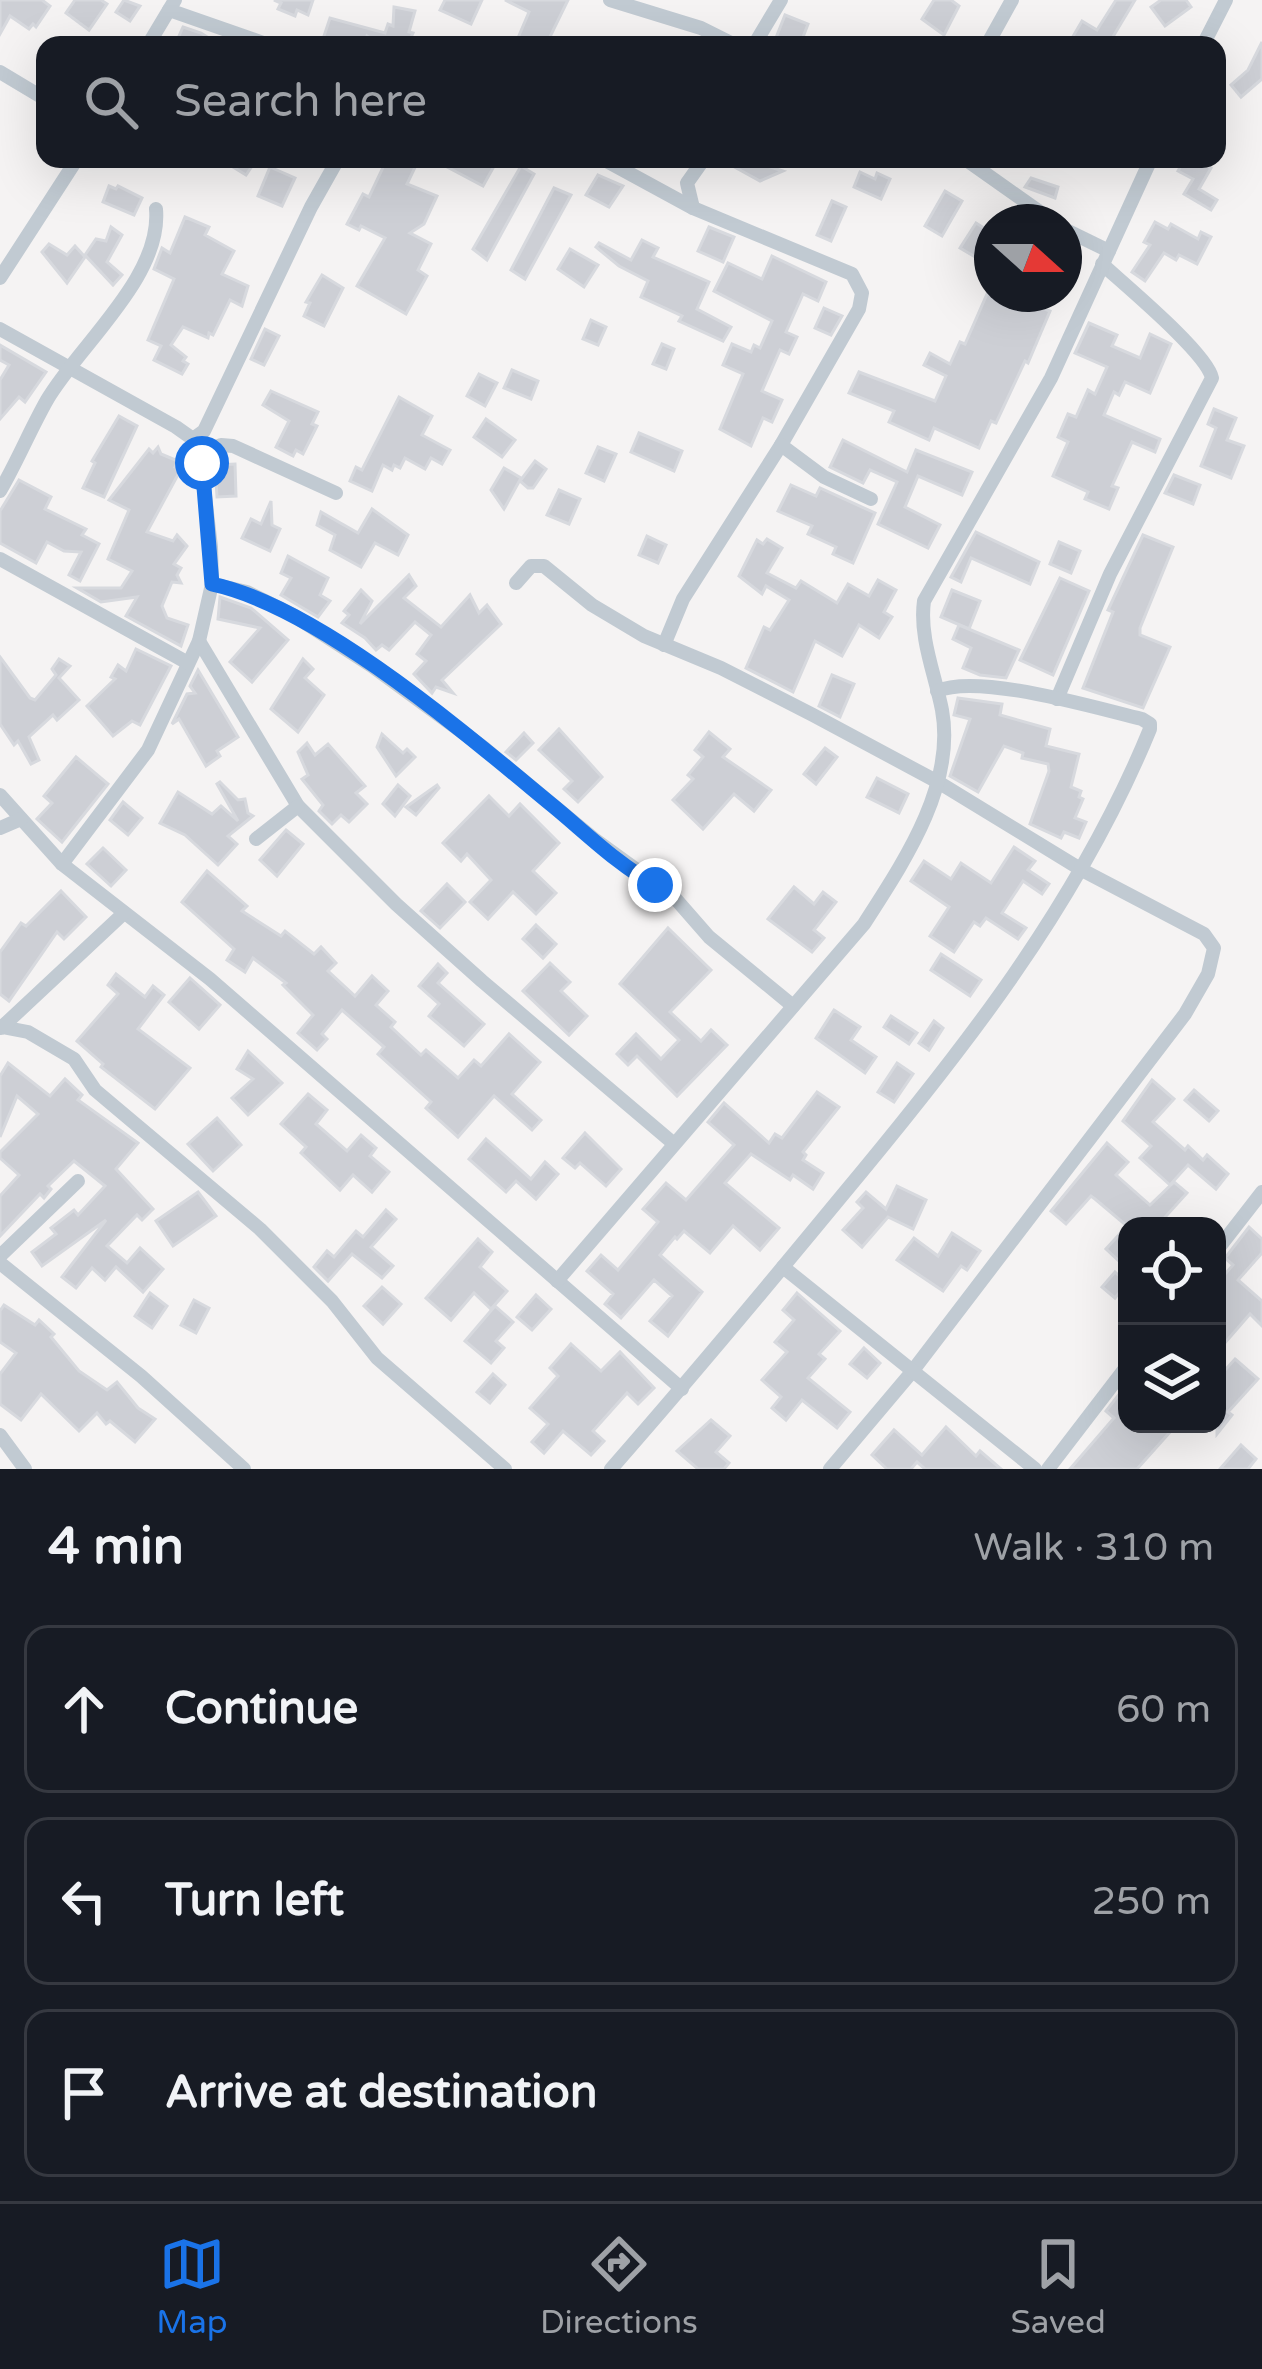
<!DOCTYPE html>
<html lang="en">
<head>
<meta charset="utf-8">
<style>
  body { margin:0; font-family:"Varela Round",sans-serif; background:#242831; color:#f1f3f6 }
  .controls { position:absolute; right:36px; bottom:36px; display:grid; overflow:hidden; border-radius:24px; box-shadow:0 12px 48px #0002 }
  .controls button { width:108px; height:108px; display:grid; place-items:center; padding:0; border:0; border-bottom:3px solid #363941; background:#171b24; color:#f1f3f6; font:60px sans-serif }
  .compass { position:absolute; left:974px; top:204px; width:108px; height:108px; border-radius:50%; background:#171b24; box-shadow:0 12px 48px #0002; rotate:111deg }
  .stop { position:absolute; width:36px; height:36px; margin:-27px; border:9px solid #1a73e8; border-radius:50%; background:#fff }
  .stop.end { background:#1a73e8; border-color:#fff; box-shadow:0 3px 12px #0008 }
  .list { margin:0; padding:0; list-style:none }
  h2 { display:flex; justify-content:space-between; align-items:center; height:156px; margin:0; padding:0 48px; font-size:51px }
  h2 small { font-size:39px; font-weight:400; color:#9ea1a6 }
  .list li { display:grid; grid-template-columns:78px 1fr auto; gap:36px; align-items:center; box-sizing:border-box; height:168px; margin:0 24px 24px; padding:0 24px; border:3px solid #363941; border-radius:24px }
  .list b { display:block; font-size:45px; white-space:nowrap }
  .list em { font-size:39px; font-style:normal; color:#9ea1a6 }
  .icon { flex:none; width:66px; height:66px; fill:none; stroke:currentColor; stroke-width:2; stroke-linecap:round; stroke-linejoin:round }
  .map { position:relative; flex:none; width:1262px; height:1469px; overflow:hidden }
  .search { position:absolute; background:#171b24; box-shadow:0 12px 48px #0002; left:36px; right:36px; top:36px; height:132px; display:flex; align-items:center; gap:30px; box-sizing:border-box; padding:0 42px; border-radius:24px; color:#9ea1a6; font-size:45px }
  .sheet { height:732px; background:#171b24 }
  nav { display:flex; justify-content:space-around; align-items:center; box-sizing:border-box; height:168px; border-top:3px solid #363941; background:#171b24; font-size:33px; color:#9ea1a6 }
  nav a { display:grid; justify-items:center; gap:6px }
  nav .on { color:#1a73e8 }
  .map>svg:first-child { display:block }
  .building { fill:#cdcfd5; stroke:#d7d9de; stroke-width:3 }
  .lines { fill:none; stroke-linecap:round; stroke-linejoin:round }
  .street { stroke:#c1cad2; stroke-width:14 }
  .route { stroke:#1a73e8; stroke-width:15 }
</style>
</head>
<body>
<div class="map">
<svg width="1262" height="1469" viewBox="0 0 1262 1469">
  <rect width="100%" height="100%" fill="#f5f3f3"/>
  <g class="building">
    <path d="M0,0H42L50,6L36,27L33,24L29,29L10,16L0,34Z"/>
    <path d="M75,0H101L107,4L89,30L66,13Z"/>
    <path d="M124,0L140,6L130,21L116,12Z"/>
    <path d="M274,0H313L308,15L297,10L295,16L278,9L281,3Z"/>
    <path d="M445,0H482L471,24L440,10Z"/>
    <path d="M505,0H568L546,45H515L529,12Z"/>
    <path d="M934,0H951L959,6L944,35L922,19Z"/>
    <path d="M1116,0H1135L1108,45H1068L1082,21L1097,30Z"/>
    <path d="M1161,0H1186L1191,7L1165,26L1151,7Z"/>
    <path d="M394,7L415,11L409,32L413,33L410,40L413,45H380L367,36L365,45H321L330,18L385,33L388,24L393,26Z"/>
    <path d="M785,15L808,24L800,45L774,43Z"/>
    <path d="M183,27L201,33L220,45H175Z"/>
    <path d="M1262,42V79L1241,97L1231,85L1248,70Z"/>
    <path d="M220,159H257L246,175Z"/>
    <path d="M387,159H419L407,184L437,196L424,224L410,233L431,244L418,270L427,276L406,314L357,286L385,238L361,226L359,230L347,224L363,194L369,197Z"/>
    <path d="M432,159H498L483,186Z"/>
    <path d="M720,159H759L757,163L783,171L760,181Z"/>
    <path d="M1185,159H1195L1211,168L1199,189L1217,200L1211,210L1184,194L1193,179L1178,171Z"/>
    <path d="M521,166L534,174L487,260L473,249Z"/>
    <path d="M270,167L295,178L282,206L258,196Z"/>
    <path d="M860,172L875,179L877,173L890,179L881,199L854,187Z"/>
    <path d="M598,175L623,186L609,207L586,195Z"/>
    <path d="M1031,178L1058,187L1055,198L1025,187Z"/>
    <path d="M109,186L116,189L118,186L142,198L134,215L103,202Z"/>
    <path d="M554,188L571,195L525,279L511,270Z"/>
    <path d="M945,191L962,201L942,236L925,226Z"/>
    <path d="M832,201L846,207L831,241L817,235Z"/>
    <path d="M185,217L209,227L205,235L234,251L222,274L248,286L242,306L230,300L213,335L209,333L208,338L183,327L171,345L186,357L183,361L188,364L182,374L154,360L161,346L148,340L174,279L154,269L162,248L170,253Z"/>
    <path d="M1155,222L1168,229L1171,224L1198,239L1201,232L1211,237L1197,264L1179,255L1176,260L1164,253L1145,281L1132,272L1150,245L1144,242Z"/>
    <path d="M976,223L992,233V244L982,261L960,248Z"/>
    <path d="M111,227L122,235L107,262L122,275L113,285L85,255L96,239L106,241Z"/>
    <path d="M709,227L734,237L723,262L698,251Z"/>
    <path d="M642,240L658,248L653,257L709,282L697,309L731,327L723,341L679,321L682,316L641,297L648,281L619,266L596,247L599,243L631,260Z"/>
    <path d="M49,244L67,255L75,246L85,257L67,283L42,252Z"/>
    <path d="M570,249L598,265L584,287L558,269Z"/>
    <path d="M772,256L826,282L818,301L803,294L786,332L797,337L789,354L780,350L762,391L782,400L772,422L763,418L751,446L720,429L743,374L723,365L732,344L751,352L754,345L760,348L772,321L714,291L728,263L762,279Z"/>
    <path d="M322,275L343,288L324,326L304,316L310,303L306,302Z"/>
    <path d="M987,294H1005L1050,311L1028,363L1025,361L996,423L991,421L979,448L934,428L929,440L889,422L894,411L849,393L859,372L935,401L946,376L924,365L930,353L950,364L960,342L965,344Z"/>
    <path d="M824,308L842,316L831,335L815,328Z"/>
    <path d="M591,320L606,327L598,345L583,339Z"/>
    <path d="M1089,323L1117,335L1112,346L1140,358L1150,334L1171,344L1150,393L1125,382L1119,395L1114,392L1104,415L1160,439L1155,452L1132,442L1112,486L1118,488L1109,509L1085,499L1088,492L1053,476L1068,442L1058,437L1068,414L1076,417L1088,390L1095,394L1107,367L1075,353Z"/>
    <path d="M265,329L279,336L264,365L251,359Z"/>
    <path d="M662,344L674,349L666,369L653,364Z"/>
    <path d="M0,345L46,372L25,402L19,397L0,419V380L9,365L0,360Z"/>
    <path d="M512,370L538,381L531,399L504,388Z"/>
    <path d="M479,374L497,383L485,406L467,396Z"/>
    <path d="M271,391L318,412L312,424L317,426L303,454L296,450L293,456L276,447L289,421L263,405Z"/>
    <path d="M399,397L432,416L422,435L450,450L442,464L431,458L425,469L405,458L400,468L394,465L392,470L383,465L372,491L350,481L356,467L362,470Z"/>
    <path d="M1214,409L1236,418L1227,440L1244,446L1231,478L1201,466L1216,428L1208,424Z"/>
    <path d="M119,416L137,426L104,497L83,488L95,463L92,461Z"/>
    <path d="M486,419L515,440L502,457L474,437Z"/>
    <path d="M639,433L682,451L674,471L631,452Z"/>
    <path d="M843,440L907,472L916,450L972,472L962,495L918,476L905,507L940,525L928,548L878,524L897,482L870,470L863,483L830,467Z"/>
    <path d="M158,447L161,454L178,461L175,467L181,469L147,532L173,541L177,535L187,546L174,564L181,568L177,575L181,583L172,582L162,606L167,618L188,625L181,646L126,616L137,597L101,602L77,588H121L132,571L108,559L129,510L109,500L149,449L153,453Z"/>
    <path d="M598,447L616,454L604,481L586,473Z"/>
    <path d="M535,461L546,469L533,488H528L520,481Z"/>
    <path d="M235,464L236,496L217,497L215,465Z"/>
    <path d="M504,468L521,478L504,509L491,490Z"/>
    <path d="M1174,475L1200,485L1193,504L1165,493Z"/>
    <path d="M19,480L51,497L45,509L86,529L82,535L99,544L80,581L69,575L81,552L64,551L47,542L36,563L0,543V511Z"/>
    <path d="M791,485L816,496L820,488L875,513L853,563L833,554L836,547L808,534L812,526L778,511Z"/>
    <path d="M559,490L580,499L569,524L547,515Z"/>
    <path d="M271,501L272,525L280,529L270,551L242,538L251,519L261,524Z"/>
    <path d="M372,509L408,535L398,555L375,543L361,567L330,550L335,535L317,525L321,512L358,533Z"/>
    <path d="M976,532L1039,562L1030,584L971,558L961,582L951,577Z"/>
    <path d="M1143,535L1173,547L1140,628V635L1170,647L1143,708L1083,688L1113,612L1108,610Z"/>
    <path d="M647,536L666,545L658,563L639,555Z"/>
    <path d="M767,539L782,548L767,573L796,588L801,581L837,603L848,584L869,596L878,580L896,590L884,612L892,617L879,638L859,625L842,656L815,641L793,692L746,668L764,627L770,630L789,600L766,586L762,594L739,576L757,540L763,544Z"/>
    <path d="M1059,542L1080,551L1071,573L1050,564Z"/>
    <path d="M288,556L328,578L320,595L330,601L318,617L281,595L291,578L281,573Z"/>
    <path d="M409,575L416,586L404,598L441,627L470,595L479,613L487,605L501,624L442,680L453,693L436,687L432,693L414,674L426,661L417,654L431,635L415,622L389,650L382,645L376,650L365,638L342,623L349,615L344,611L361,590L372,601L360,624Z"/>
    <path d="M1060,578L1089,591L1053,675L1020,660Z"/>
    <path d="M952,590L980,601L969,629L941,617Z"/>
    <path d="M220,597L251,608L288,640L252,682L230,662L260,628L218,619Z"/>
    <path d="M959,625L1019,650L1006,678L980,675L963,668L971,648L953,639Z"/>
    <path d="M136,649L171,666L140,725L132,721L113,736L87,706L115,679L111,677L118,665L126,671Z"/>
    <path d="M0,657L30,698L35,700L56,675L52,669L59,659L70,666L59,678L79,700L57,720L53,715L29,737L39,760L31,764L18,741L14,745L0,724Z"/>
    <path d="M303,659L313,669L305,678L324,695L298,732L271,709Z"/>
    <path d="M198,670L238,737L217,751L220,756L206,766L179,719L172,724L187,694L195,693L190,686Z"/>
    <path d="M832,675L854,684L840,717L819,706Z"/>
    <path d="M958,698L1002,704L1000,715L1050,729L1046,746L1079,754L1071,787L1081,791L1079,797L1083,799L1075,818L1086,822L1079,838L1064,832L1061,838L1030,824L1049,771L1048,764L1022,758L1023,753L1004,746L978,792L950,776L970,719L954,715Z"/>
    <path d="M559,729L602,777L578,802L564,789L572,781L539,750Z"/>
    <path d="M709,732L730,749L723,757L771,790L754,811L734,794L703,829L673,800L693,779L688,775L703,757L695,750Z"/>
    <path d="M524,733L533,743L516,760L506,752Z"/>
    <path d="M382,734L403,753L407,749L415,757L396,776L377,747Z"/>
    <path d="M307,743L315,755L328,744L365,786L356,793L367,804L349,822L341,815L332,824L319,811L323,805L302,779L308,775L298,752Z"/>
    <path d="M825,748L837,757L816,784L804,774Z"/>
    <path d="M76,757L108,784L62,842L37,819L52,803L44,796Z"/>
    <path d="M877,778L908,794L899,813L867,797Z"/>
    <path d="M220,782L238,800L245,799L248,813L253,816L228,836L237,844L218,865L185,835L160,823L178,792L212,814L221,806L238,821L217,784Z"/>
    <path d="M398,785L410,796L395,816L383,804Z"/>
    <path d="M437,785L439,788L416,815L406,807Z"/>
    <path d="M489,796L509,816L520,804L559,843L533,871L556,893L536,914L513,892L488,919L470,902L491,880L467,854L461,861L443,843Z"/>
    <path d="M123,802L142,818L128,835L110,820Z"/>
    <path d="M286,830L303,844L277,876L260,860Z"/>
    <path d="M1014,847L1035,861L1028,870L1049,884L1042,894L1023,881L1002,913L1026,928L1018,939L986,918L980,926L974,922L954,952L930,936L949,907L911,881L924,861L951,879L961,863L991,883Z"/>
    <path d="M103,848L126,870L111,886L87,864Z"/>
    <path d="M207,871L247,906L242,911L281,936L285,931L314,954L321,947L336,963L328,971L355,996L372,976L388,991L376,1005L395,1022L391,1027L421,1055L426,1050L458,1078L474,1060L481,1066L509,1034L540,1062L512,1094L541,1120L532,1130L494,1096L458,1137L426,1108L431,1102L378,1054L384,1047L342,1010L322,1034L327,1039L317,1050L298,1033L313,1015L283,985L286,983L253,958L245,972L227,960L234,949L182,902Z"/>
    <path d="M447,884L465,902L440,928L421,911Z"/>
    <path d="M794,887L814,904L823,892L836,902L814,930L824,938L812,952L768,919Z"/>
    <path d="M61,891L86,917L64,939L57,932L9,1001L0,994V952L21,923L26,926Z"/>
    <path d="M536,925L556,944L543,958L523,939Z"/>
    <path d="M668,928L711,970L670,1012L701,1041L711,1030L727,1045L677,1096L637,1056L628,1065L617,1054L636,1034L661,1059L679,1040L620,984Z"/>
    <path d="M941,954L981,980L970,996L931,970Z"/>
    <path d="M550,963L570,982L561,991L587,1016L569,1035L523,991Z"/>
    <path d="M438,964L447,973L438,983L484,1024L464,1046L429,1016L439,1004L419,986Z"/>
    <path d="M116,974L145,997L153,986L164,995L138,1029L190,1068L155,1109L101,1067L103,1064L77,1041L118,994L108,985Z"/>
    <path d="M190,978L220,1005L199,1029L169,1002Z"/>
    <path d="M834,1010L860,1027L851,1040L876,1057L865,1073L816,1038Z"/>
    <path d="M891,1016L917,1033L909,1044L884,1027Z"/>
    <path d="M934,1021L943,1028L929,1050L919,1043Z"/>
    <path d="M248,1051L282,1083L248,1115L232,1098L253,1079L237,1069Z"/>
    <path d="M8,1063L50,1096L65,1079L82,1095L78,1100L138,1143L116,1169L153,1209L142,1220L137,1215L107,1246L127,1263L140,1248L163,1269L143,1292L116,1267L105,1280L92,1268L76,1288L62,1277L106,1220L42,1266L32,1252L56,1234L51,1228L74,1210L78,1215L105,1186L74,1161L48,1186L51,1189L44,1198L40,1194L0,1236V1196L19,1175L0,1158V1152L38,1114L17,1096L0,1137V1076Z"/>
    <path d="M897,1063L913,1074L894,1102L878,1092Z"/>
    <path d="M1152,1080L1174,1099L1153,1122L1185,1150L1188,1146L1203,1160L1207,1155L1228,1174L1216,1189L1188,1165L1170,1185L1140,1158L1151,1146L1123,1121Z"/>
    <path d="M1194,1090L1218,1111L1209,1121L1185,1100Z"/>
    <path d="M817,1092L839,1107L803,1152L806,1155L803,1160L823,1173L813,1189L793,1175L790,1180L751,1154L725,1183L779,1228L760,1250L733,1226L710,1253L684,1231L677,1239L675,1237L660,1255L702,1292L668,1336L650,1321L672,1296L654,1280L621,1318L605,1304L613,1294L587,1271L601,1255L618,1270L658,1222L643,1209L666,1183L686,1200L734,1145L708,1122L724,1103L769,1143L775,1134L782,1138Z"/>
    <path d="M308,1094L327,1110L316,1124L347,1151L361,1135L376,1148L370,1156L389,1172L372,1192L353,1175L340,1190L301,1153L306,1147L281,1124Z"/>
    <path d="M217,1118L241,1145L213,1171L188,1144Z"/>
    <path d="M585,1133L621,1169L606,1186L580,1163L575,1168L563,1158Z"/>
    <path d="M486,1139L531,1179L545,1162L558,1174L536,1199L516,1181L506,1192L469,1159Z"/>
    <path d="M1107,1143L1128,1162L1116,1175L1150,1205L1174,1182L1187,1193L1157,1226H1127V1250L1118,1260L1106,1249L1127,1226L1095,1199L1091,1196L1066,1224L1051,1211Z"/>
    <path d="M897,1186L926,1200L913,1229L888,1217L862,1247L843,1230L863,1208L857,1202L866,1192L886,1209Z"/>
    <path d="M198,1192L216,1216L173,1246L156,1221Z"/>
    <path d="M386,1210L396,1219L371,1247L393,1266L382,1278L352,1254L328,1281L314,1267L327,1251L334,1257L356,1231L363,1237Z"/>
    <path d="M1249,1227L1262,1239V1253L1238,1280L1262,1301V1326L1250,1314L1217,1352V1283L1233,1265L1225,1258Z"/>
    <path d="M952,1233L980,1251L967,1270L961,1266L943,1291L897,1260L914,1238L938,1256Z"/>
    <path d="M478,1239L492,1252L480,1267L507,1291L491,1309L474,1293L451,1320L426,1298Z"/>
    <path d="M1115,1272L1127,1283L1115,1298L1102,1287Z"/>
    <path d="M382,1287L401,1304L383,1324L364,1306Z"/>
    <path d="M150,1293L167,1306L152,1328L135,1316Z"/>
    <path d="M797,1293L840,1331L819,1354L825,1359L808,1378L850,1412L837,1428L802,1400L786,1420L772,1408L781,1397L762,1380L787,1352L775,1342L794,1320L783,1310Z"/>
    <path d="M536,1295L551,1309L532,1330L517,1317Z"/>
    <path d="M194,1300L209,1308L196,1333L181,1325Z"/>
    <path d="M4,1305L35,1325L39,1320L54,1334L51,1337L79,1371L107,1390L117,1382L138,1408L155,1419L135,1442L110,1421L106,1424L97,1413L79,1431L41,1394L21,1420L0,1404V1374L16,1353L0,1342V1311Z"/>
    <path d="M495,1306L513,1322L496,1341L504,1348L491,1363L465,1341Z"/>
    <path d="M571,1344L601,1371L620,1352L654,1388L638,1404L627,1393L593,1431L604,1441L591,1455L563,1431L544,1453L532,1442L548,1424L530,1408L558,1376L550,1368Z"/>
    <path d="M864,1348L880,1363L867,1378L850,1364Z"/>
    <path d="M1235,1359L1258,1379L1228,1412L1232,1415L1217,1434V1379Z"/>
    <path d="M493,1374L505,1385L490,1403L477,1392Z"/>
    <path d="M1127,1384V1424H1161L1170,1432L1137,1469H1070L1114,1418L1106,1411Z"/>
    <path d="M711,1420L730,1436L716,1452L729,1463L724,1469H698L677,1451Z"/>
    <path d="M946,1427L976,1456L980,1451L1001,1469H925L917,1462L911,1469H887L872,1455L894,1430L922,1455Z"/>
    <path d="M1241,1445L1256,1459L1248,1469H1220Z"/>
  </g>
  <g class="lines">
    <g class="street">
      <path d="M610,0L701,28L735,45"/>
      <path d="M169,10L269,45"/>
      <path d="M148,45L175,0"/>
      <path d="M754,45L781,0"/>
      <path d="M987,45L1012,0"/>
      <path d="M1203,45L1226,0"/>
      <path d="M0,72L45,99"/>
      <path d="M603,159L693,208L852,274L862,293L859,309L781,445L683,599L664,645"/>
      <path d="M965,159L1054,222"/>
      <path d="M693,208L687,183L704,159"/>
      <path d="M1064,229L1109,251"/>
      <path d="M0,278L77,159"/>
      <path d="M0,329L176,427L193,439L200,453L211,547L212,584L199,641L148,750L62,864"/>
      <path d="M193,439L204,431L311,207L338,159"/>
      <path d="M781,445L824,477L871,499"/>
      <path d="M200,453L221,445L233,446L336,493"/>
      <path d="M0,491C17,462 30,430 47,400C80,344 162,277 156,209"/>
      <path d="M0,559L188,663"/>
      <path d="M516,583L531,566H544L592,605L644,636L721,668L813,715L938,782L1082,870L1204,934L1214,948L1208,974L1185,1014L911,1373L830,1469"/>
      <path d="M212,584L247,592L293,615L372,666L484,748L594,839L674,897L709,937L793,1006"/>
      <path d="M199,641L298,806L396,904L482,981L673,1143"/>
      <path d="M1057,699L1110,574L1212,378C1207,353 1125,285 1102,264"/>
      <path d="M0,795L62,864L210,979L682,1389"/>
      <path d="M0,828L21,819"/>
      <path d="M256,839L298,806"/>
      <path d="M2,1027L28,1032L74,1059L95,1090L260,1229L332,1301L377,1358L505,1469"/>
      <path d="M1,1028L124,913"/>
      <path d="M1217,1250L1262,1192"/>
      <path d="M0,1256L78,1181"/>
      <path d="M0,1263L141,1376L244,1469"/>
      <path d="M783,1267L1035,1469"/>
      <path d="M557,1281L864,924C903,863 956,786 942,710C935,674 919,637 924,601L1051,378L1151,159"/>
      <path d="M0,1435L25,1469"/>
      <path d="M611,1469C689,1380 765,1289 840,1198C961,1053 1078,905 1150,729V724L1142,719C1095,708 979,673 937,691"/>
      <path d="M1048,1469L1127,1366"/>
    </g>
  </g>
  <g class="lines">
    <path class="route" d="M202,463L212,584C319,607 466,734 552,805C585,832 618,865 655,885"/>
  </g>
</svg>
<div class="controls">
<button><svg class="icon" aria-label="locate" viewBox="0 0 24 24"><circle cx="12" cy="12" r="6"/><path d="M12 2v4M12 18v4M2 12h4M18 12h4"/></svg></button>
<button><svg class="icon" aria-label="layers" viewBox="0 0 24 24"><path d="M12 4l9 5-9 5-9-5zM3 14l9 5 9-5"/></svg></button>
</div>
<svg class="compass" viewBox="-18 -18 36 36"><path d="M0-13l5 13h-10z" fill="#e53935"/><path d="M0 13l5-13h-10z" fill="#9ea1a6"/></svg>
<div class="stop" style="left:202px;top:463px"></div>
<div class="stop end" style="left:655px;top:885px"></div>
<div class="search"><svg class="icon" aria-label="search" viewBox="0 0 24 24"><circle cx="10" cy="10" r="6"/><path d="M15 15l6 6"/></svg>Search here</div>
</div>
<section class="sheet">
<h2>4 min<small>Walk · 310 m</small></h2>
<ul class="list">
<li><svg class="icon" aria-label="ahead" viewBox="0 0 24 24"><path d="M12 20V5M6 11l6-6 6 6"/></svg><div><b>Continue</b></div><em>60 m</em></li>
<li><svg class="icon" aria-label="left" viewBox="0 0 24 24"><path d="M17 20v-9H6M10 6l-5 5 5 5"/></svg><div><b>Turn left</b></div><em>250 m</em></li>
<li><svg class="icon" aria-label="arrive" viewBox="0 0 24 24"><path d="M6 21V4h12l-3 4 3 4H6"/></svg><div><b>Arrive at destination</b></div></li>
</ul>
</section>
<nav>
<a class="on"><svg class="icon" aria-label="map" viewBox="0 0 24 24"><path d="M3 6l6-2 6 2 6-2v14l-6 2-6-2-6 2zM9 4v14M15 6v14"/></svg>Map</a>
<a><svg class="icon" aria-label="directions" viewBox="0 0 24 24"><path d="M12 3l9 9-9 9-9-9zM9 14v-3h6M13 9l2 2-2 2"/></svg>Directions</a>
<a><svg class="icon" aria-label="saved" viewBox="0 0 24 24"><path d="M7 4h10v16l-5-4-5 4z"/></svg>Saved</a>
</nav>
</body>
</html>
